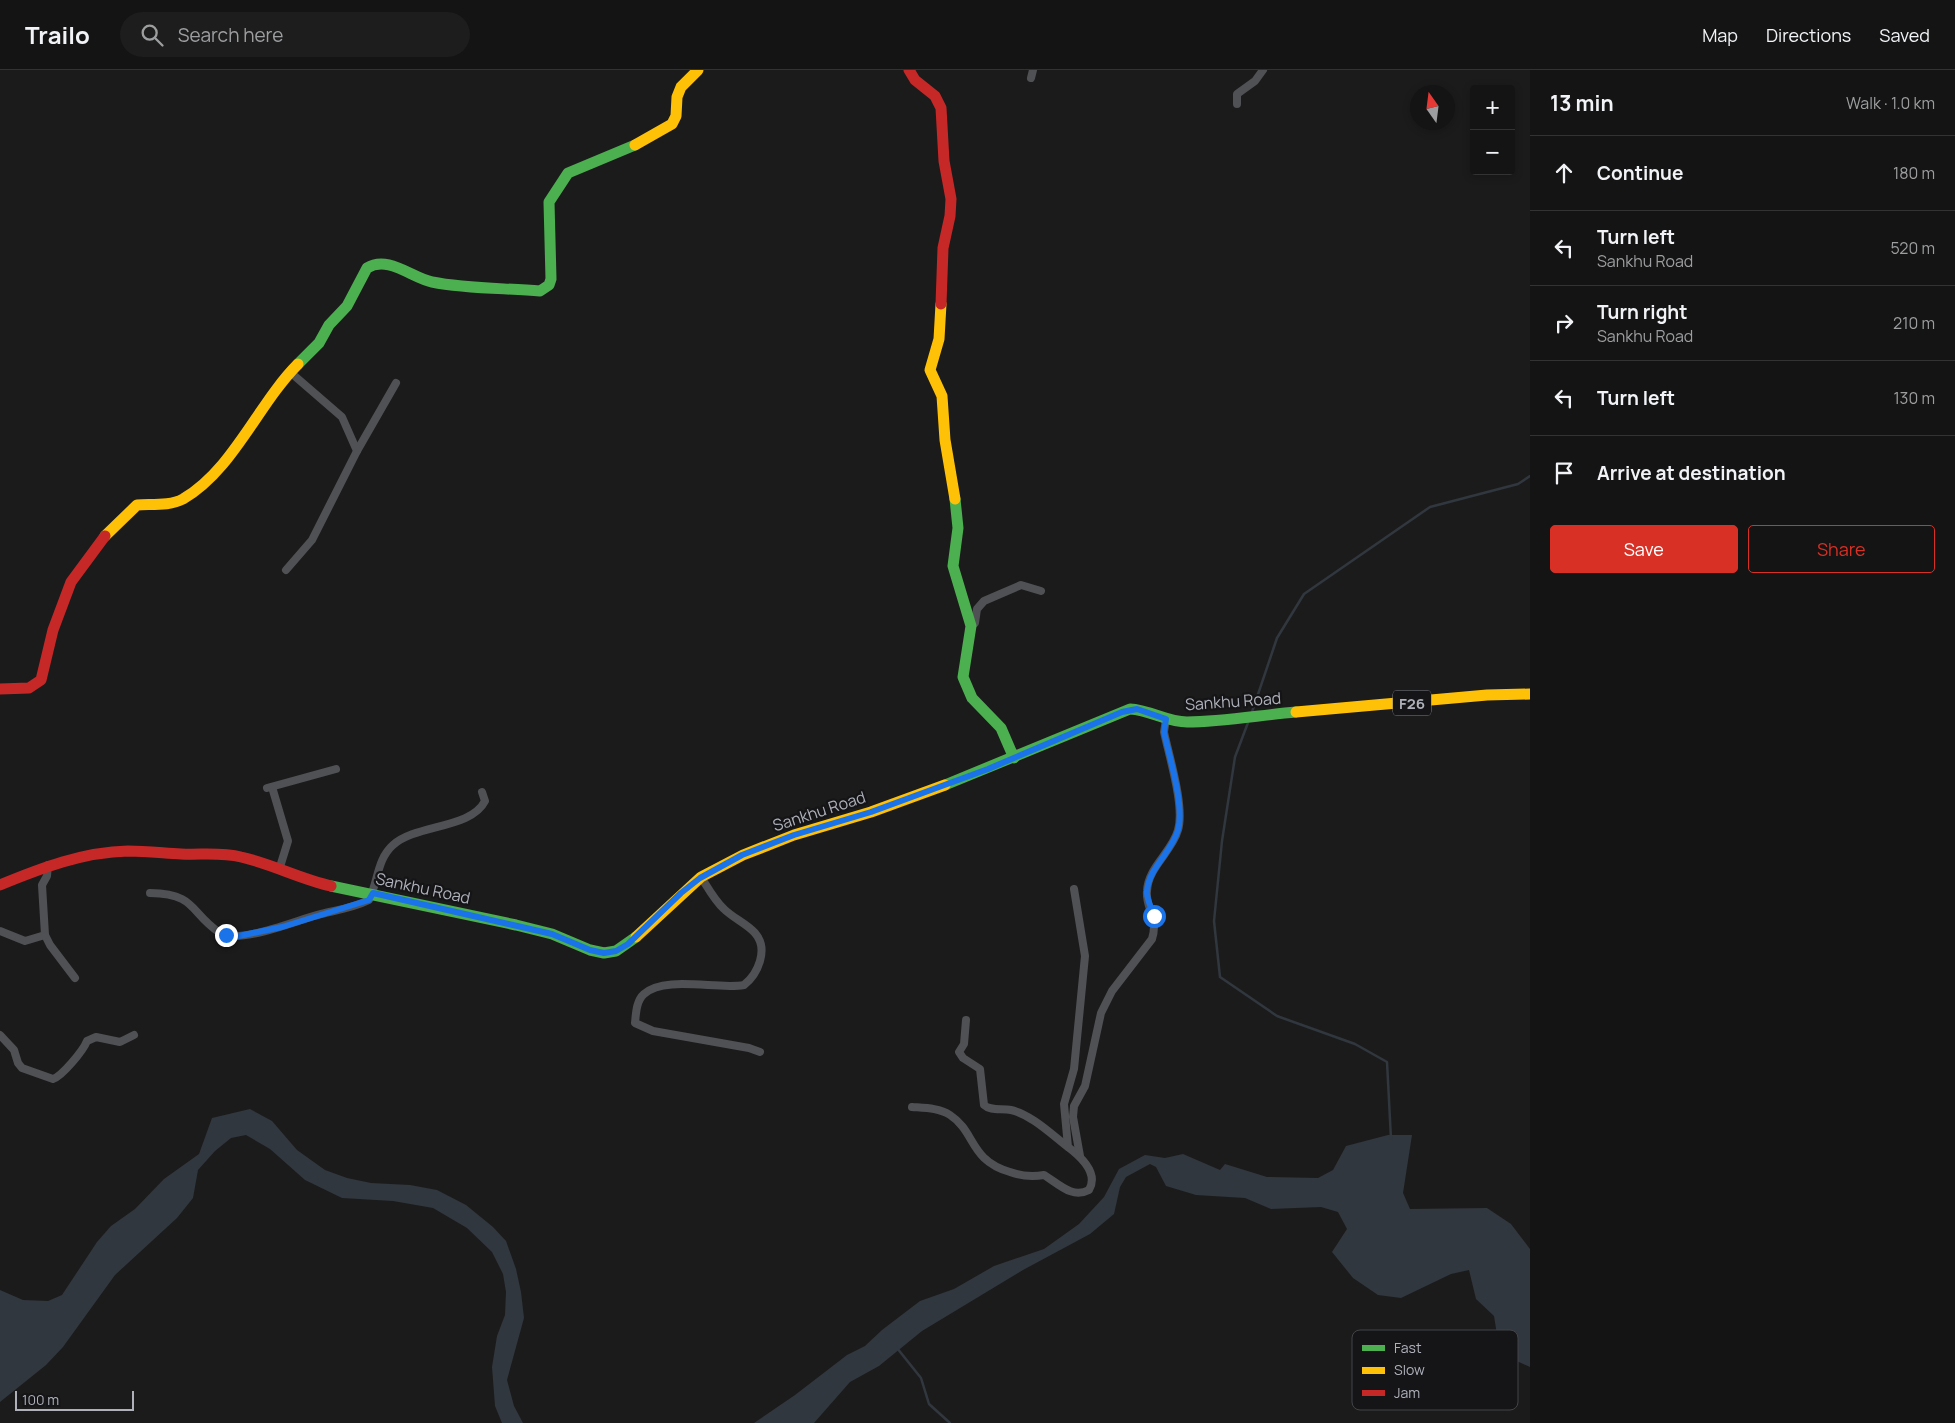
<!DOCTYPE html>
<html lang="en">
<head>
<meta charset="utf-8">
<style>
  body { margin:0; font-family:Manrope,sans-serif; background:#1d1d1d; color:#f1f3f6 }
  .controls { position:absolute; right:15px; top:15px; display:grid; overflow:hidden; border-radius:5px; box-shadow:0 2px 8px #0003 }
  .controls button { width:45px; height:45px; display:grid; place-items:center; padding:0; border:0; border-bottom:1px solid #333334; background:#141414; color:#f1f3f6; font:25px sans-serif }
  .compass { position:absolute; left:1410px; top:15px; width:45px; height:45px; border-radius:50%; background:#141414; box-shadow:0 2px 8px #0003; rotate:346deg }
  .scale { position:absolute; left:15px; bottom:12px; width:119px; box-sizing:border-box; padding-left:5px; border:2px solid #aeb1ba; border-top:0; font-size:14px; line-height:18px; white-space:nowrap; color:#aeb1ba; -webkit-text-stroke:4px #151517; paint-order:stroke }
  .stop { position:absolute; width:15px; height:15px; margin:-11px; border:4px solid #1a73e8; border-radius:50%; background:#fff }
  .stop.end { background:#1a73e8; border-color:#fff; box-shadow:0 1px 5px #0008 }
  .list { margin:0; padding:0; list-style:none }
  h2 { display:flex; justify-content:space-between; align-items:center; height:65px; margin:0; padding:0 20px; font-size:21px }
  h2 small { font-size:16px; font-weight:400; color:#9d9ea0 }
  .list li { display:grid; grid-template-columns:32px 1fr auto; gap:15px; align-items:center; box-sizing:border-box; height:75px; padding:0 20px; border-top:1px solid #333334 }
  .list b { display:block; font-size:19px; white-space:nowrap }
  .list p { margin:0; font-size:16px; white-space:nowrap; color:#9d9ea0 }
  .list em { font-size:16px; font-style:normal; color:#9d9ea0 }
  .actions { display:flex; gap:10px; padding:15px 20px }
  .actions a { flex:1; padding:11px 0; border:1px solid #d93025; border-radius:5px; text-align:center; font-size:18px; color:#d93025 }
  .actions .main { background:#d93025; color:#fff }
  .icon { flex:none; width:28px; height:28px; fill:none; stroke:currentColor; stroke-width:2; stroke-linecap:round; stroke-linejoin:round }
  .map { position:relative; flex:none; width:1530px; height:1353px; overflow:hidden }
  header { display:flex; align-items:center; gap:30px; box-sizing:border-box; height:70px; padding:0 25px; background:#141414; border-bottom:1px solid #333334 }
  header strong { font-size:24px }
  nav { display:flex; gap:28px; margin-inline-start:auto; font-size:18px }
  .search { width:350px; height:45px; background:#1d1d1d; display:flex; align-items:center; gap:12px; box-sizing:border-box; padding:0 18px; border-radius:28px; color:#9d9ea0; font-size:19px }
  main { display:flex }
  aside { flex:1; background:#141414 }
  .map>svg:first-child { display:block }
  .water { fill:#31373e }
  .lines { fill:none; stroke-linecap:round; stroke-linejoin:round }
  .stream { stroke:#31373e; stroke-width:2.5 }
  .street { stroke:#505154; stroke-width:8 }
  .fast { stroke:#4caf50; stroke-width:11 }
  .slow { stroke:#ffc107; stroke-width:11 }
  .jam { stroke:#c62828; stroke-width:11 }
  .route { stroke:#1a73e8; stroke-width:6 }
  .labels { text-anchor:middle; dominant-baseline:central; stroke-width:4.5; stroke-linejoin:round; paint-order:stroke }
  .shield { fill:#151517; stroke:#808289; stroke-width:1 }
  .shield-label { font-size:15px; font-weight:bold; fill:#aeb1ba }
  .street-label { font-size:16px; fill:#aeb1ba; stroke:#151517 }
  .key { fill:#151517; stroke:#434448; stroke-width:1 }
  .key-label { font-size:14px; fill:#aeb1ba }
</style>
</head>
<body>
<header>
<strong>Trailo</strong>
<div class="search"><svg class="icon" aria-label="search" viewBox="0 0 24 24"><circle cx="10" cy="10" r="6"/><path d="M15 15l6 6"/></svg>Search here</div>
<nav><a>Map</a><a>Directions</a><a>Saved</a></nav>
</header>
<main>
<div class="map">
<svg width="1530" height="1353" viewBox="0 0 1530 1353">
  <rect width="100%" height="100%" fill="#1b1b1b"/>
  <g class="water">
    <path d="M250,1039L272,1051L297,1080L325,1100L347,1108L371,1113L410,1115L437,1120L466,1135L493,1157L506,1171L516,1199L521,1222L524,1248L507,1310L514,1336L523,1353H502L495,1336L492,1297L497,1266L505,1245L506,1222L503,1204L492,1182L467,1158L433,1138L393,1131L342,1128L305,1110L270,1079L246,1065L231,1068L215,1081L198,1100L193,1128L177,1148L115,1205L63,1277L46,1295L0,1332V1220L23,1230L48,1231L62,1225L97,1172L111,1156L135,1139L164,1109L199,1084L212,1048Z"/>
    <path d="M1388,1065H1412L1403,1123L1410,1139L1487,1138L1511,1154L1530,1179V1297L1510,1288L1498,1271L1494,1246L1476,1229L1469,1200L1451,1204L1401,1228L1378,1225L1353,1208L1332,1182L1347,1159L1338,1142L1321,1137L1271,1139L1245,1128L1196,1125L1166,1116L1156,1097L1150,1094L1126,1107L1120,1117L1114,1144L1090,1164L1023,1200L922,1261L879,1296L850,1312L814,1353H754L795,1325L847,1285L865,1276L882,1260L920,1231L954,1219L994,1196L1044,1179L1079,1154L1104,1127L1119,1099L1145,1085L1165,1088L1183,1084L1220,1100L1225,1094L1267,1107L1318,1108L1333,1100L1346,1076Z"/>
  </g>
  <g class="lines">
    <g class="stream">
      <path d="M1252,642L1277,568L1304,524L1430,437L1518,414L1530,406"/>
      <path d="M1249,650L1235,687L1222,771L1214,851L1220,907L1277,946L1355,974L1387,992L1391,1069"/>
      <path d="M897,1278L921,1308L929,1334L950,1353"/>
    </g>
    <g class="street">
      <path d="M1031,8L1033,0"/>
      <path d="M1237,34V24L1255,11L1263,0"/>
      <path d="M357,381L396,313"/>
      <path d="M286,500L312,470L357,381L342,347L290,302"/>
      <path d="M971,556L975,553L977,539L984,531L1021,515L1041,521"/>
      <path d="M272,717L288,771L279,800"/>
      <path d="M267,718L336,699"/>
      <path d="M48,795L47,806L42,815L45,865L50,875L75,908"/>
      <path d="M701,807C708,818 715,831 724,839C733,848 747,854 755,863C769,879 758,904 744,915C718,920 665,905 644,924C636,931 636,944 635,953L653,961L749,978L760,982"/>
      <path d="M150,823C197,824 189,842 220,863C240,875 299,849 321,844C337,840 353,838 369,830C378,812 377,789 393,775C416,754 471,759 485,731L482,722"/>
      <path d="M0,861L25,871L45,865"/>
      <path d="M966,950L964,974L959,982L963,988L980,999L984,1035C990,1041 1002,1038 1011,1040C1032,1045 1051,1064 1068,1077"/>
      <path d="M0,965L14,980L18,993L22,998L53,1009C62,1006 83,981 87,971L96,967L120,972L134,965"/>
      <path d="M912,1037C925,1038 939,1038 950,1045C976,1062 969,1090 1010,1102C1021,1106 1032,1107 1044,1105C1059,1114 1072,1129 1089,1120C1099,1103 1080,1086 1068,1077L1064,1034L1074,999L1085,886L1074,819"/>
      <path d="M1080,1086L1073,1047L1074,1036L1085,1016L1101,943L1112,921L1152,869C1159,847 1145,838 1147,821C1148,797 1172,782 1178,760C1185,737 1169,686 1164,662L1166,649"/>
    </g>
    <g class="fast">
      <path d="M298,294L319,273L329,255L347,236L367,198C388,185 412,208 432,212C467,219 505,218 540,221L549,215L551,209L549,132L568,103L635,75"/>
      <path d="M955,429L958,458L953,496L971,556L963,607L972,628L1001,658L1014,688"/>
      <path d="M945,715L1130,639C1150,640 1167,652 1187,652C1223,652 1260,645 1296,642"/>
      <path d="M331,816L516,855L552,864L590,880L604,883L616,881L636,867"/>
    </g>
    <g class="slow">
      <path d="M635,75L672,54L676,46L677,27L681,17L698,0"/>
      <path d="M941,234L939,269L930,300L942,326L945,370L955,429"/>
      <path d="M105,466L137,435C152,434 170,436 183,429C233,400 258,334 298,294"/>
      <path d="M1296,642L1487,625L1530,624"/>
      <path d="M636,867L701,807L743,785L794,765L871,742L945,715"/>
    </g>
    <g class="jam">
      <path d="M909,0L915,10L935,26L941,38L944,91L951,129L950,146L943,178L941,234"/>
      <path d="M0,619L29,618L41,610L53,560L71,512L105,466"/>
      <path d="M0,815C41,798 83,782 128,781C145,781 163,783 181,784C201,785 221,782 241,787C272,794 300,809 331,816"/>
    </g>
  </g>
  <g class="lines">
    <path class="route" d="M226,865L234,867L282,857L369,830L373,823L552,864L590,880L604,883L616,881L628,874L681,823L700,808L742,785L794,765L871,742L988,699L1122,642L1137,639L1166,649L1164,662C1169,686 1185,736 1178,760C1172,782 1149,797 1147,821C1146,828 1152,839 1154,846"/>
  </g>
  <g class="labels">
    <rect class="shield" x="1393" y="620.5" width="38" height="25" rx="4"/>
    <g class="shield-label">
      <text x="1412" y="633">F26</text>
    </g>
    <g class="street-label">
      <text transform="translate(1233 631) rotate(-4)">Sankhu Road</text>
      <text transform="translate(819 741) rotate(-18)">Sankhu Road</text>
      <text transform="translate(423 818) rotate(12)">Sankhu Road</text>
    </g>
  </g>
  <rect x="1352" y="1260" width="166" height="80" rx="8" class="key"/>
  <rect x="1362" y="1275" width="23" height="6" fill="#4caf50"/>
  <rect x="1362" y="1297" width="23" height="7" fill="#ffc107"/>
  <rect x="1362" y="1320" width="23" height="6" fill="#c62828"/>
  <g class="key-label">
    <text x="1394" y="1283">Fast</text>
    <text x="1394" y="1305">Slow</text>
    <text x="1394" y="1328">Jam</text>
  </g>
</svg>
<div class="controls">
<button>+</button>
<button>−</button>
</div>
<svg class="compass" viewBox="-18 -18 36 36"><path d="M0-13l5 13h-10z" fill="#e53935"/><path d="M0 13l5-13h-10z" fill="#9d9ea0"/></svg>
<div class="scale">100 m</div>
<div class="stop" style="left:1154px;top:846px"></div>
<div class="stop end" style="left:226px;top:865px"></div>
</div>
<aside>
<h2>13 min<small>Walk · 1.0 km</small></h2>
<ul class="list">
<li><svg class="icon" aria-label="ahead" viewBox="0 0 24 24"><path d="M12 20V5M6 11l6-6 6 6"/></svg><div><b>Continue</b></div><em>180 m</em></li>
<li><svg class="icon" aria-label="left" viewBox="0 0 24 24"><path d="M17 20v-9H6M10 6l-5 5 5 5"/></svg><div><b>Turn left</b><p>Sankhu Road</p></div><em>520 m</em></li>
<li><svg class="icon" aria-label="right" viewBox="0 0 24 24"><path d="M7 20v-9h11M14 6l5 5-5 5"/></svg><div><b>Turn right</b><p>Sankhu Road</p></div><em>210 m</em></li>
<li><svg class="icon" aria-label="left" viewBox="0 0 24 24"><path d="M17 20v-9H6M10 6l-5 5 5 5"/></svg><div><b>Turn left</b></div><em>130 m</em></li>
<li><svg class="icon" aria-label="arrive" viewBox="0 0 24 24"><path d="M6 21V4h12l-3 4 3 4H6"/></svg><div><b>Arrive at destination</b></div></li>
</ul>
<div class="actions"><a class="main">Save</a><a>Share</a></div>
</aside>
</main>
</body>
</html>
